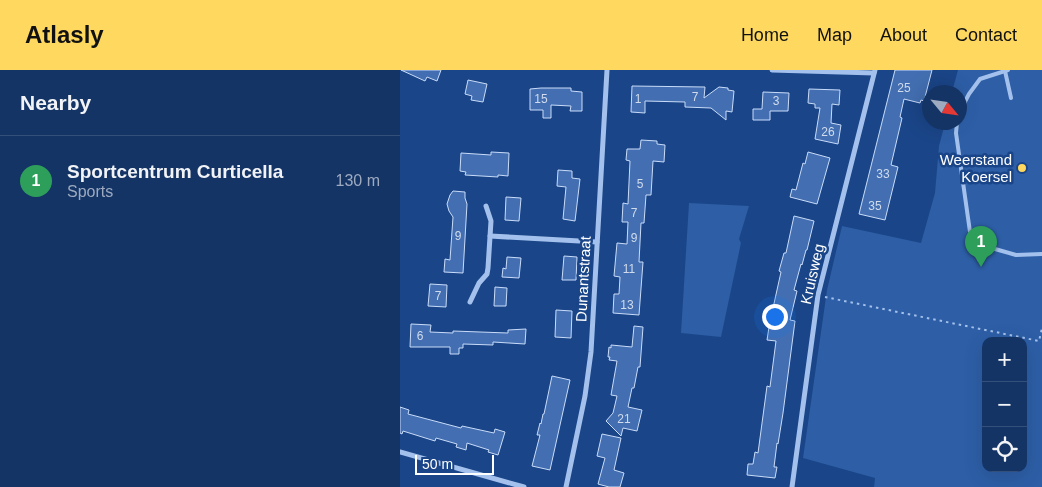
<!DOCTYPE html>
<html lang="en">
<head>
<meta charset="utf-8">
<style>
  body { margin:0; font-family:Helvetica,sans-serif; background:#213f6f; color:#f1f3f6 }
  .controls { position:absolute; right:15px; bottom:15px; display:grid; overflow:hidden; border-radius:10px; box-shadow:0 5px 20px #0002 }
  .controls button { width:45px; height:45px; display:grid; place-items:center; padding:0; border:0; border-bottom:1px solid #334f7a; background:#143466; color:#f1f3f6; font:25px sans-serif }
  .compass { position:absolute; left:522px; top:15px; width:45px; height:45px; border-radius:50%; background:#143466; box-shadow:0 5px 20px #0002; rotate:119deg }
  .scale { position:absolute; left:15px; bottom:12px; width:79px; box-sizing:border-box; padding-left:5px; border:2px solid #fff; border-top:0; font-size:14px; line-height:18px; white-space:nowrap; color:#fff; -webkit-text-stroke:4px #1a4588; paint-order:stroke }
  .you { position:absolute; left:374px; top:246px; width:18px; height:18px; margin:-12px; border:4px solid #fff; border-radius:50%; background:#1a73e8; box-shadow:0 0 0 8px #1a73e833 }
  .badge { display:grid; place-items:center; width:32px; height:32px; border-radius:50%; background:#fed85f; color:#fff; font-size:16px; font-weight:700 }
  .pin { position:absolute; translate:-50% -41px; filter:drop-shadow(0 1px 2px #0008) }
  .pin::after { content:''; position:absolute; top:26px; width:18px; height:15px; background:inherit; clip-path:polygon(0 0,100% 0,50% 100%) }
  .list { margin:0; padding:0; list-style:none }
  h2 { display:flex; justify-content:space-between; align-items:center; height:65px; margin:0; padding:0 20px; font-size:21px }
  h2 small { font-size:16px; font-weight:400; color:#9daabf }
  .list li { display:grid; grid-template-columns:32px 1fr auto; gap:15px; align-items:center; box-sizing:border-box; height:90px; padding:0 20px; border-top:1px solid #334f7a }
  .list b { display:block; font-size:19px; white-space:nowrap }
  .list p { margin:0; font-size:16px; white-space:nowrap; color:#9daabf }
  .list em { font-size:16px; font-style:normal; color:#9daabf }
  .icon { flex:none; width:28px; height:28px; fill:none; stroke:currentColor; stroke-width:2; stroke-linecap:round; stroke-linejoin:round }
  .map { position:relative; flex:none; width:642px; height:417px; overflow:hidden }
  header { display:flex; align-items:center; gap:30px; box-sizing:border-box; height:70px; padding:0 25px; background:#fed85f; color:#111 }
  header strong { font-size:24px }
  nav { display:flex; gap:28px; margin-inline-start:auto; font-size:18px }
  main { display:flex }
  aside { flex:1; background:#143466 }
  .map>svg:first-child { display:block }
  .green { fill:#2d5ea6; fill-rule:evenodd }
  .building { fill:#436fb2; stroke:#c9dcf9 }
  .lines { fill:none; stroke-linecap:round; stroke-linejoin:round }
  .path { stroke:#a3c1ec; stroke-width:2; stroke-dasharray:2.5 4; stroke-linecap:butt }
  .service { stroke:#a3c1ec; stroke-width:4 }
  .minor { stroke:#a3c1ec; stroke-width:5 }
  .poi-dot { fill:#fed85f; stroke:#1a4588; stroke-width:2 }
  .labels { text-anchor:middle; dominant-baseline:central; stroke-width:5; stroke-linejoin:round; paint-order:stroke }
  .number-label { font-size:12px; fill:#d0dbec }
  .poi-label { font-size:15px; fill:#fff; stroke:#1a4588; text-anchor:end }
  .street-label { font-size:15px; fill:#fff; stroke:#1a4588 }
</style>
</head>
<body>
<header>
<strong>Atlasly</strong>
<nav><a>Home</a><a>Map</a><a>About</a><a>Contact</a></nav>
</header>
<main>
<aside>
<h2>Nearby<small></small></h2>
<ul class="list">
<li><span class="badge" style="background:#2e9e5b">1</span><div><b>Sportcentrum Curticella</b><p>Sports</p></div><em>130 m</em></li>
</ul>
</aside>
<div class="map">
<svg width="642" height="417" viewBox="0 0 642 417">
  <rect width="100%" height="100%" fill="#1a4588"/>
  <g class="green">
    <path d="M558,0H642V417H474L475,408L403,388L427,220L442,156L521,173L535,123L539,76L545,53L560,52V22H552ZM586,271H623V398H586Z"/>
    <path d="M289,133L349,136L339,169L341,173L321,267L281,263Z"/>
  </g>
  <g class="building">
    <path d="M1,0H41L37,11L27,7L25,11Z"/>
    <path d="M495,0H532L524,31L521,30L520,33L504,29L500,47L502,48L491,95L498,97L485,150L459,144Z"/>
    <path d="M68,10L87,14L83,32L71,30L72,26L65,24Z"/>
    <path d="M232,16L305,17L304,28L319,17L328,18V20L334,21L332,42L326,41V50L311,38L285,37V32L245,31V43L231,42Z"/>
    <path d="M141,18H171V21L182,22V41H170L171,36L151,35V48H143V40H130V19Z"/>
    <path d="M409,19L440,20L439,35L432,34L431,53L441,55L438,74L415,69L420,38H415V34L408,33Z"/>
    <path d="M363,22L389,23L388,41H370V50H353V39H362Z"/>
    <path d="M241,70L257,71V74L265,75L264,92L253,91L251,125H246L244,153H241L239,192H243L239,245L213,243L214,224H219L220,207L214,206L217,173L227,174L228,152H222L223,133L228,134L230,91L226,90L227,79H240Z"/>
    <path d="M91,82L109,83L108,106L98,105V107L65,105L66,102L60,101L61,83L91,85Z"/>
    <path d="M408,82L430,88L417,134L390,127L392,119L396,120L403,93L405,94Z"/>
    <path d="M158,100L172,101V108L180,109L175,151L163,149L166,117L157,116Z"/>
    <path d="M53,121L65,122V128L67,134L63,203L44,202L45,189L50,190L53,147L49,141L47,134L50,125Z"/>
    <path d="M106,127L121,128L119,151L105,150Z"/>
    <path d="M394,146L414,151L407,180H406L402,195L401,194L394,220L397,221L390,250L395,251L383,343L378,374L377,373L374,397H377L375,408L347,405L348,394H353L355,382L358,383L367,316L370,317L376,271L367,270L369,257L373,258L376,238H373L381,202L379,201L384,183H386Z"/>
    <path d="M164,186L177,187L176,210H162Z"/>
    <path d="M107,187L121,188L119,208L102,207L103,198L106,199Z"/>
    <path d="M30,214L47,215L46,237L28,236Z"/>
    <path d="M95,217L107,218L106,236H94Z"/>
    <path d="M156,240L172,241L171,268L155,267Z"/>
    <path d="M11,254L31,255L30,262L53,263V261L108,263V260L126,259L125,274L93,272V275L63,274V278H59V284H50V277H10Z"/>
    <path d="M234,256L243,257L240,297H238L234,318H232L228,337L242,340L237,361L223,358L221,366L206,351L213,343L217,326L211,325L217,291L209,290L210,287H208L209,277L211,278V275L232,277Z"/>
    <path d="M152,306L170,310L150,400L132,396L140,365H137L140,353L141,354L143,344H144Z"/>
    <path d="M0,337L9,340L8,344L61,358L62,356L94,363L95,359L105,362L98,385L88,382L89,380L67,373L66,380L56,377L57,374L36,368L35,371L3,361L2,364L0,363Z"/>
    <path d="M202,364L221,368L214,400L224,403L220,417H209L198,414L205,388L197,386Z"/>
  </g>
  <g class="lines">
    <path class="path" d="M425,227L639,271L642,258"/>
    <g class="service">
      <path d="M605,1L611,28"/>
      <path d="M560,41L569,24L580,9L608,0"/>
      <path d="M557,52L556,63L571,169L588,177L616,185L642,184"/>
    </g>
    <g class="minor">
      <path d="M372,0L474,3"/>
      <path d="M90,166L197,172"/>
      <path d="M70,232L79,213L87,204L88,198L91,151L86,136"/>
      <path d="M0,382L124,417"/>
      <path d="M166,417L185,326L191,282L207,0"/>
      <path d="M392,417L418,225L475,0"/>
    </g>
  </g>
  <circle class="poi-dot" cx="622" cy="98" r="5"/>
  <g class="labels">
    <g class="number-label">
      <text x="504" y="18">25</text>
      <text x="295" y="27">7</text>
      <text x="141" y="29">15</text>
      <text x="238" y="29">1</text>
      <text x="376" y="31">3</text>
      <text x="428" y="62">26</text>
      <text x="483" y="104">33</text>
      <text x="240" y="114">5</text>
      <text x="475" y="136">35</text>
      <text x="234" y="143">7</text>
      <text x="58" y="166">9</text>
      <text x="234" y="168">9</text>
      <text x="229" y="199">11</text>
      <text x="38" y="226">7</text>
      <text x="227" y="235">13</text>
      <text x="20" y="266">6</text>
      <text x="224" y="349">21</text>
    </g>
    <g class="poi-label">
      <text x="612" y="89">Weerstand<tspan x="612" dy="17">Koersel</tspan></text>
    </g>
    <g class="street-label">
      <text transform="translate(412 204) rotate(-77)">Kruisweg</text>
      <text transform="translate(183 209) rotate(-87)">Dunantstraat</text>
    </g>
  </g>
</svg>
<div class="controls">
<button>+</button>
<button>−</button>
<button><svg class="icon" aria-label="locate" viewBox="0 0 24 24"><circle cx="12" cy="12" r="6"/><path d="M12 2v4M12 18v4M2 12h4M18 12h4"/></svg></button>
</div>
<svg class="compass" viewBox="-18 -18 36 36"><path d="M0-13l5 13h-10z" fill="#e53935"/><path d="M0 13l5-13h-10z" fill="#9daabf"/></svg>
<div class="scale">50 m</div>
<div class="you"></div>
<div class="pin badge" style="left:581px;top:197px;background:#2e9e5b">1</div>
</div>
</main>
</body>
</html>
